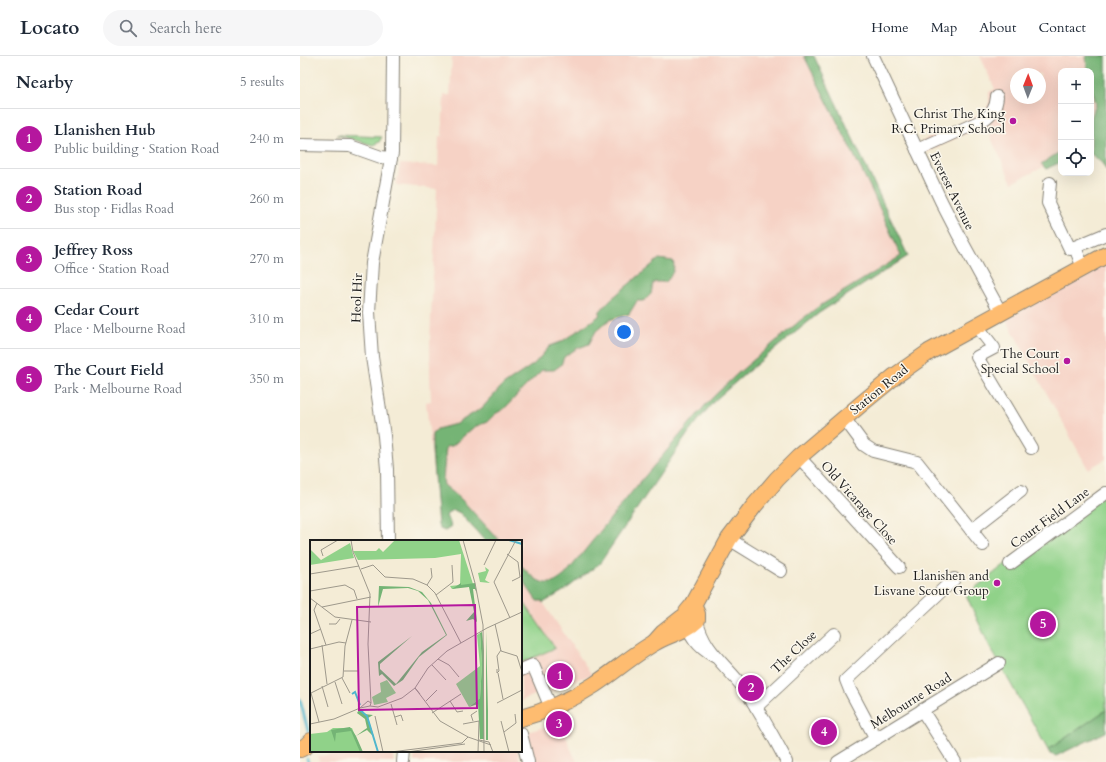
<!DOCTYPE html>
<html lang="en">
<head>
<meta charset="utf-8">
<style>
  body { margin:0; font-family:Cardo,serif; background:#f6f6f7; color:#1f2937 }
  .controls { position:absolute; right:12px; top:12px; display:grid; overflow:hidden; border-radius:8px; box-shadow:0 4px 16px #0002 }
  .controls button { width:36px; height:36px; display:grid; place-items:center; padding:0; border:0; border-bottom:1px solid #e0e1e3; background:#fff; color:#1f2937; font:20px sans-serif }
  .compass { position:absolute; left:710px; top:12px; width:36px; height:36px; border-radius:50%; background:#fff; box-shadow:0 4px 16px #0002; rotate:1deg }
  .you { position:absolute; left:324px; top:276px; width:14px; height:14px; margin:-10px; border:3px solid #fff; border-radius:50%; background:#1a73e8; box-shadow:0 0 0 6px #1a73e833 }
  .badge { display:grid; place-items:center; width:26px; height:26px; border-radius:50%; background:#b5179e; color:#fff; font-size:13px; font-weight:700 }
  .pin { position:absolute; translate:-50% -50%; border:2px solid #fff; box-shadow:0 1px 4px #0006 }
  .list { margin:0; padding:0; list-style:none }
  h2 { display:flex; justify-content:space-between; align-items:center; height:52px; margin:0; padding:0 16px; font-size:17px }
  h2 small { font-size:13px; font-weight:400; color:#747a83 }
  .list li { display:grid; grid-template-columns:26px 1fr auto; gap:12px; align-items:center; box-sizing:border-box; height:60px; padding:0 16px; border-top:1px solid #e0e1e3 }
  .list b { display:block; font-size:15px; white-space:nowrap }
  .list p { margin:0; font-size:13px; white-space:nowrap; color:#747a83 }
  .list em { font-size:13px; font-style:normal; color:#747a83 }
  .icon { flex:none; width:22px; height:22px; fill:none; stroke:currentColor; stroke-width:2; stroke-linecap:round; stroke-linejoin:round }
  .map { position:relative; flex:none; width:806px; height:706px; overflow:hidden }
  header { display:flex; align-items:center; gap:24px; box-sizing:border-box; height:56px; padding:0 20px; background:#fff; border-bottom:1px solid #e0e1e3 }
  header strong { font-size:19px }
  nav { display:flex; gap:22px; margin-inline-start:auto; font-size:14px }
  .search { width:280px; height:36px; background:#f6f6f7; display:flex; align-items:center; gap:10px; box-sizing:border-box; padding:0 14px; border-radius:22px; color:#747a83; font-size:15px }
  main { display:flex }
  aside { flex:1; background:#fff }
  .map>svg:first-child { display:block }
  .built { fill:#f6d2c5; fill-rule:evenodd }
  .green { fill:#90d289; stroke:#567752 }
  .forest { fill:#74b475; stroke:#486848 }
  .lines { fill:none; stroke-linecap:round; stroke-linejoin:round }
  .stream { stroke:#4fb6cd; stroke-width:3 }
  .minor-casing { stroke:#888479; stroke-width:14 }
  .major-casing { stroke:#888479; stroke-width:18 }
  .minor { stroke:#fff; stroke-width:12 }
  .major { stroke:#febc70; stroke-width:16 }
  .poi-dot { fill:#b5179e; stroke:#fbf7ec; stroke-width:1.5 }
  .labels { text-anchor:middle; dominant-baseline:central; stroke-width:3; stroke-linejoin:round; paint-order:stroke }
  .poi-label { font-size:13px; fill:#1c1c1c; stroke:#fbf7ec; text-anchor:end }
  .street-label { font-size:13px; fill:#1c1c1c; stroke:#fbf7ec }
  .inset-river { fill:none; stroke:#4fb6cd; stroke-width:2 }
  .inset-road { fill:none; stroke:#9e998c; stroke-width:1 }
  .view { fill:#b5179e; fill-opacity:0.15; stroke:#b5179e; stroke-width:2 }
  .inset-edge { fill:none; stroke:#1c1c1c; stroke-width:2 }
</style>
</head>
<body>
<header>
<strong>Locato</strong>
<div class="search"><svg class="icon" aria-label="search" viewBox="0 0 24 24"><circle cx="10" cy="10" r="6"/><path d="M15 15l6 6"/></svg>Search here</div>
<nav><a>Home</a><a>Map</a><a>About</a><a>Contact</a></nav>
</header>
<main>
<aside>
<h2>Nearby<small>5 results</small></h2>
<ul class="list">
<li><span class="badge">1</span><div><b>Llanishen Hub</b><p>Public building · Station Road</p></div><em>240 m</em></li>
<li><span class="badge">2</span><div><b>Station Road</b><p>Bus stop · Fidlas Road</p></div><em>260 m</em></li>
<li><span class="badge">3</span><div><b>Jeffrey Ross</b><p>Office · Station Road</p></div><em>270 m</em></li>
<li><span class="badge">4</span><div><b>Cedar Court</b><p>Place · Melbourne Road</p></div><em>310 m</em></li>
<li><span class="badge">5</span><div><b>The Court Field</b><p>Park · Melbourne Road</p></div><em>350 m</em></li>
</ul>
</aside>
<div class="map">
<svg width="806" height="706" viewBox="0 0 806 706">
  <rect width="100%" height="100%" fill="#fbf7ec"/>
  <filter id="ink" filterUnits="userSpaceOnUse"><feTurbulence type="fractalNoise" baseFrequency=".025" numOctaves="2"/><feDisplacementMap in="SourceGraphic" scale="8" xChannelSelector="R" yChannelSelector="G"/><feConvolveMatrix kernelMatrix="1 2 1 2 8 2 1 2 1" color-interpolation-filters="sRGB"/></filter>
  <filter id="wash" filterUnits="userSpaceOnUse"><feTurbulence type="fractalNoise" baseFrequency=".012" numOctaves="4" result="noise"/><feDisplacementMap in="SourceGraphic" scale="16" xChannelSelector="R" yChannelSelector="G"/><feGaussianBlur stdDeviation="0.9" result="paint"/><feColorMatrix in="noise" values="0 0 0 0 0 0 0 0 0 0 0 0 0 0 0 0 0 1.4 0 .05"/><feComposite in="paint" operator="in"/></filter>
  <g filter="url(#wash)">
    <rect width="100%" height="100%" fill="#f4ecd6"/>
    <g class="built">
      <path d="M152,0H504L571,133L602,200L518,251L502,263L437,318L408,346L335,432L265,519L251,527L242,526L234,522L221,509V485H200L161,443L134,421L126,346L131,345L130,320V284L137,133L96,129L100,108L138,110L139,80H142L144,39H150Z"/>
      <path d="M680,0H792L806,70L791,86V15H761V102L712,127L685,69L626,96L621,85L682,57L686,53L689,47V36L695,33ZM716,18H740V42H716Z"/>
      <path d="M806,207V403L788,413L706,263Z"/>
      <path d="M221,522L237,545H242L292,619L275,624L253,635L246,634L221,645V607L255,592L221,542Z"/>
      <path d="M268,665L271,678L266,679L269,689L277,706H235L227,676Z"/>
      <path d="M44,695H91L94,702H93L94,706H19L18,700L44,697Z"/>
      <path d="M137,695H218L220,706H114V700Z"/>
    </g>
    <g class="green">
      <path d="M37,79L82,81L79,86L73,89Z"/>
      <path d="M806,433V654L748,694L690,591L666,539L740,481Z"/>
      <path d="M221,542L255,592L221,607Z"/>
    </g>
    <g class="forest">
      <path d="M504,0H514L608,200L519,257L446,317L414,345L389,376L300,507L265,534L243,547L242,545H237L221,522V509C228,517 239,529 251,527C255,527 261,522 265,519L335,432L408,346L437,318L502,263L518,251L601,200L571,133Z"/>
      <path d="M786,0H806V114L802,107L791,98V62L796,48L791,29V15H787Z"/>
      <path d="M761,95V106L746,113L741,108Z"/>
      <path d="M359,203L373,205C376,214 371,219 366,226H356L353,227L351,238L344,245H337L329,258L309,264L296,275L289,288L276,293L264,301L261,309L254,314H242L221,335L204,353L195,358L187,366L174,371L152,390L146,391L143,423L144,429L161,443L200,485H185L160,457L154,454L149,456L146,460L150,467L151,471L145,475L140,473L138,469L132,394V378L137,373L156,368L182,352L203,329L234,308L250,290L261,286L299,260L300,255L310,244Z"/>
      <path d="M806,654V676L756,700L750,698L748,694Z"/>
    </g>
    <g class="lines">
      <g class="stream">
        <path d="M0,644L8,675"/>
        <path d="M7,703L8,706"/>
      </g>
    </g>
  </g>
  <g filter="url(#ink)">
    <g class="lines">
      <defs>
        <g id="minor">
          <path d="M573,0L641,145L659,180L701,257"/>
          <path d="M0,89L50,90L81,101L91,102"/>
          <path d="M617,94L683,64C692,58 696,52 697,41"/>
          <path d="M750,127L748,147L770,193L775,191L783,212"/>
          <path d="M775,191L806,178"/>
          <path d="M677,270L694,292L677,301L731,392"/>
          <path d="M544,362L564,389L573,395L617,406L683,489"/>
          <path d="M499,401L599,511"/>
          <path d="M671,474L721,435"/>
          <path d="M429,483L481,515"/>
          <path d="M88,485L87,413L84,380L72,301L69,256L72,207L92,97L93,0"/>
          <path d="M710,508L806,437"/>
          <path d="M414,600C399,592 387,578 386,561H392L397,564C403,595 428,610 445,634C461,657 474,682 487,706"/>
          <path d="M221,614L233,609L251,652"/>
          <path d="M456,651L534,578"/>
          <path d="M622,654L655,706"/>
          <path d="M221,678L228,706"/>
          <path d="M576,683L550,634L546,624L654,523"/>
          <path d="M103,706L104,695"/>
          <path d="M538,706L699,607"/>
        </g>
        <g id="major">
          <path d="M355,586L363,577L382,562L386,561L387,556L393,549L429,483L454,450L477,423L499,401L560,349L595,320L629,296L806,199"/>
          <path d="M221,662C247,655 271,644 294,629C314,616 333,599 354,587C368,578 385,576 397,564V558L393,549"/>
          <path d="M0,693L6,690L11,685"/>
        </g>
      </defs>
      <use href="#minor" class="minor-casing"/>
      <use href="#major" class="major-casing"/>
      <use href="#minor" class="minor"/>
      <use href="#major" class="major"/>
    </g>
  </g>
  <g class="poi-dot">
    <circle cx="713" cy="65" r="4"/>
    <circle cx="767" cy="305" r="4"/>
    <circle cx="697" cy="527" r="4"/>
  </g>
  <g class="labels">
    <g class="poi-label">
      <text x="705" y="58">Christ The King<tspan x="705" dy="15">R.C. Primary School</tspan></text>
      <text x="759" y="298">The Court<tspan x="759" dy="15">Special School</tspan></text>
      <text x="689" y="520">Llanishen and<tspan x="689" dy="15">Lisvane Scout Group</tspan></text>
    </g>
    <g class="street-label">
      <text transform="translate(652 135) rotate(64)">Everest Avenue</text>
      <text transform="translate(57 242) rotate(-88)">Heol Hir</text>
      <text transform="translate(579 334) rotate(-39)">Station Road</text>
      <text transform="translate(559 447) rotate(48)">Old Vicarage Close</text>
      <text transform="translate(750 462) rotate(-36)">Court Field Lane</text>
      <text transform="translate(494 596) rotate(-43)">The Close</text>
      <text transform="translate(611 645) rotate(-32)">Melbourne Road</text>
    </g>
  </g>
  <g transform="translate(10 484)">
    <rect width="212" height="212" fill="#f4ecd6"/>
    <path d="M85,0H149L163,44L142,49L140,46L150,45L151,14L125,18L48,20L43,11H66L69,8L73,12ZM40,3L44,18L0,25V9L11,20ZM175,27L179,30L175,40L180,43L170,42L168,33L176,31ZM170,93L172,124L170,158L159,167L146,144L170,126L167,95ZM77,140L86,153L76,158L78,162L64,165L62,157L71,152L70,143ZM23,188H42L52,212H0V194L17,192Z" fill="#90d289"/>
    <path d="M151,43V45L165,43L167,54L165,49H163L167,82L163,79L156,81L164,72L159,47L142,49ZM69,46L99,47L112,52L121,63L137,95L109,117L93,140L84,146L72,134L69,136L68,122L102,96L70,124V129L86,144L112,112L136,95L118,60L108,51L98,48L73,49L68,67ZM176,90L178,171V200H176ZM172,92L174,111V199H170L168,164L159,167L170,158L172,124L170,93ZM49,170L53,171L54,174L63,175L58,178L64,197L57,190L46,196L53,212H50L41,191L26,193L25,202L21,190L40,187L46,196L54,190L57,188L55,179L47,173Z" fill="#74b475"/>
    <path class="inset-river" d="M199,0L212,4M42,154L45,152L50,165M50,170L57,176L68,212"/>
    <path class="inset-road" d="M41,0L43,12L60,54L58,104L61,163M153,0L165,43L173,85L174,212M197,14L208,22L210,37L202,41M13,16L11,10L28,0M174,25L186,0M51,29L63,25L75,37L103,39L117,45L125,53L151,103M0,34L49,26M117,45L122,37L121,28M0,51L35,45L44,50L47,59M126,55L143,42L142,25M0,58L25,77L61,82M7,63L4,70L16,105M12,67L61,57M200,78L184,42L206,0M19,84H26L30,79M185,84L191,111L207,116L212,132M0,94L11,89M12,105L17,144M0,109L29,102L36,103M128,119L139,125L149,137M122,125L136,140M187,129V133L189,131L187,116L191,110M34,131H48M188,133L193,159M32,138L40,153M25,142L32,164M12,146L18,167M110,154L105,148L130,181L158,197L181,205M116,161L127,150M140,161L147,172L153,171M187,163L212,150M81,164L87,185M60,166L68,167L92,158L105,148L118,128L137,111L177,88L212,72M122,173L151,154M65,176L73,212M85,177L91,175L93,181M163,181L161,175L167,171M191,181L199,212M9,182L1,153L33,137L35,106L42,80M0,184L24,179L50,168L58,161L61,163L60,166L50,168M153,184L169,181L168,212M194,192L206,183L205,174M169,200L179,202L183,212M81,212L152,203L158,197M97,212L155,204"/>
    <path class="view" d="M165,65L167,168L49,170L47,67Z"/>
    <rect width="212" height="212" class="inset-edge"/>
  </g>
</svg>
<div class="controls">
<button>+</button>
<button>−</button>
<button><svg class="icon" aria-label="locate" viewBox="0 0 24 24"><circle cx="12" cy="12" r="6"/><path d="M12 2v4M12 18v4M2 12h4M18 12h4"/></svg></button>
</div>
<svg class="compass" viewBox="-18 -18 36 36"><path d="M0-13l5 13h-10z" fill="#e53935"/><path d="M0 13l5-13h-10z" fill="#747a83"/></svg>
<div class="you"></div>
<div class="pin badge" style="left:260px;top:620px">1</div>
<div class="pin badge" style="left:451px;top:632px">2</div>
<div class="pin badge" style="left:259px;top:668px">3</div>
<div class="pin badge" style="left:524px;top:676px">4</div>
<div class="pin badge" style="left:743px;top:568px">5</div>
</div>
</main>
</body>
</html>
